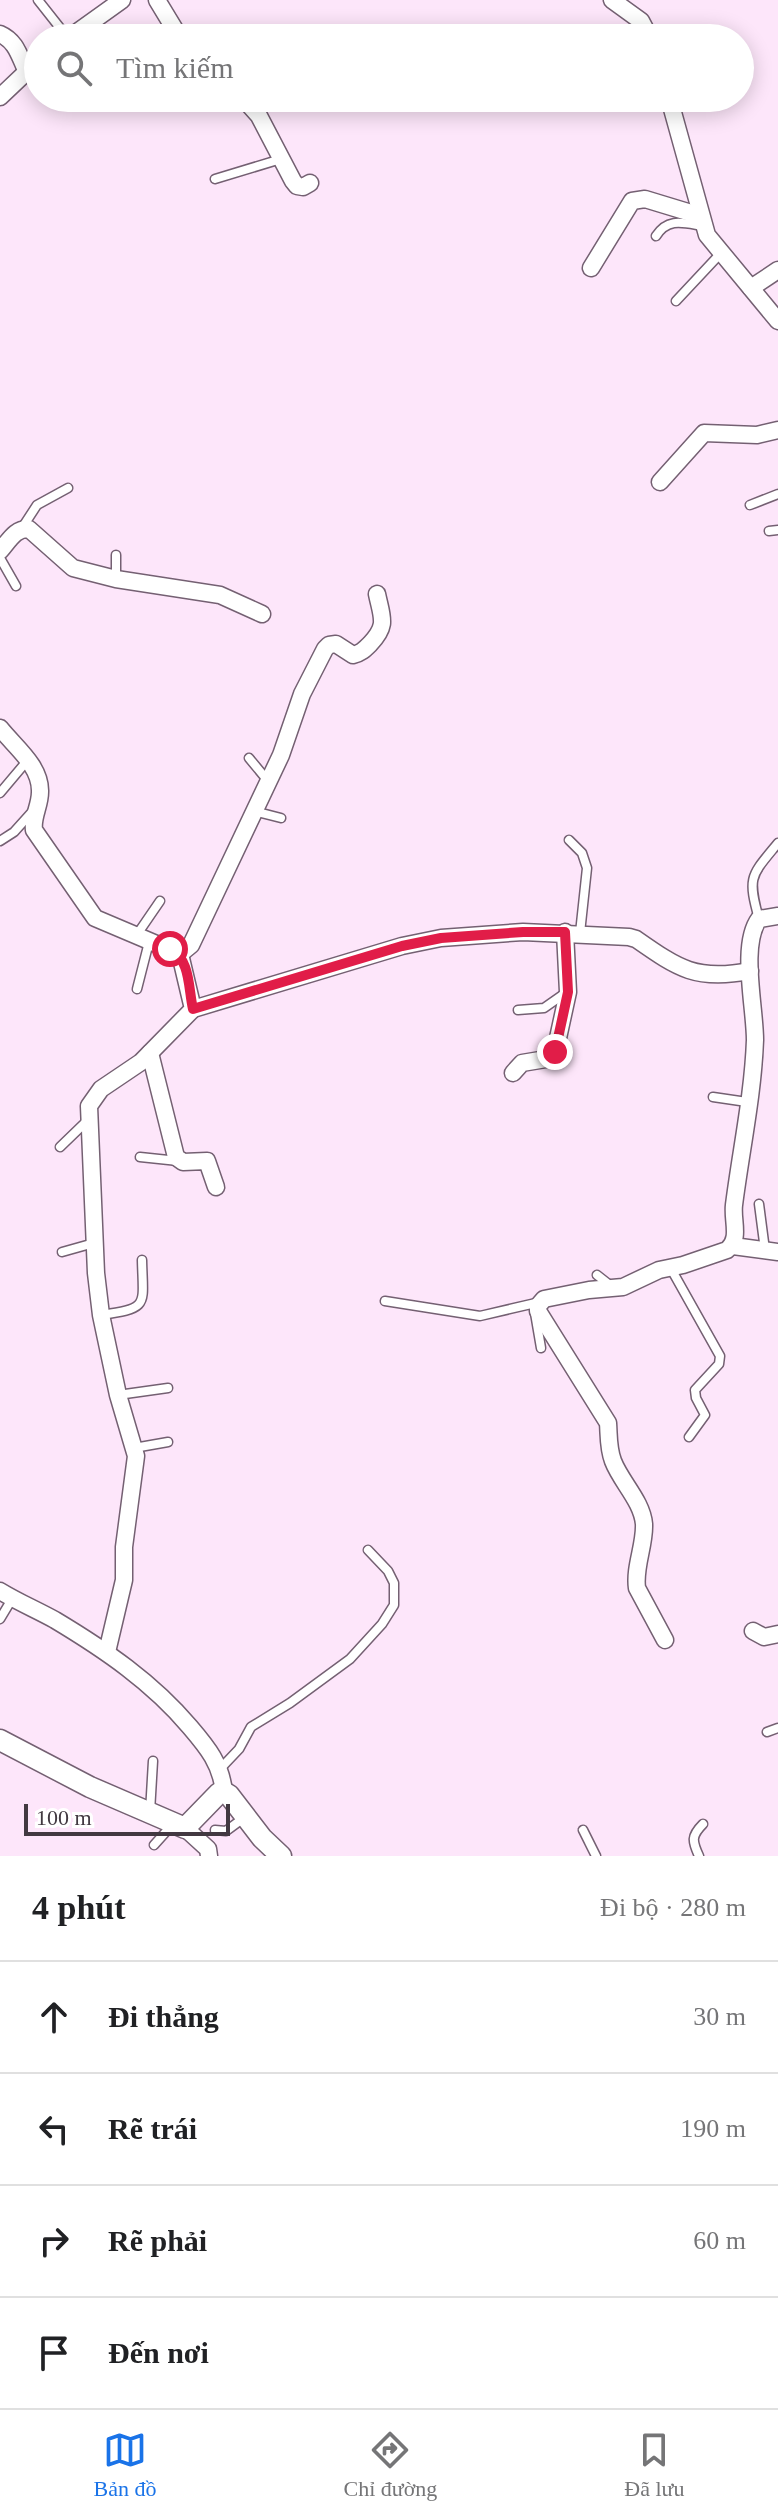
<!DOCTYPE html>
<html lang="vi">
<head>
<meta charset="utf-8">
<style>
  body { margin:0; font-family:"Times New Roman",serif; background:#f6f6f6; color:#202124 }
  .scale { position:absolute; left:24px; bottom:20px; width:206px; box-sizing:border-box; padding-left:8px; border:4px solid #423941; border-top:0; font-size:22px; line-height:28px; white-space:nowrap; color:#423941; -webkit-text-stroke:6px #fff; paint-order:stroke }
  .stop { position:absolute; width:24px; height:24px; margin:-18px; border:6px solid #e11d48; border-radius:50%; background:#fff }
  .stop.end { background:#e11d48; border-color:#fff; box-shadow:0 2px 8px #0008 }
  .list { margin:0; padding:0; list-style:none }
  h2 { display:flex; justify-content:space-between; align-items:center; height:104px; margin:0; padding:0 32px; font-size:34px }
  h2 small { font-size:26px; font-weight:400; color:#757577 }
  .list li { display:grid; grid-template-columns:52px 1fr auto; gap:24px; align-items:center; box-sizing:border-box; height:112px; padding:0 32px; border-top:2px solid #e0e0e0 }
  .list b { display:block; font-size:30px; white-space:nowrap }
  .list em { font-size:26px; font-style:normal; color:#757577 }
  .icon { flex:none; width:44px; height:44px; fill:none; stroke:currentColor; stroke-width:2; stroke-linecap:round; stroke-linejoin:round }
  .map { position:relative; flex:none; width:778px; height:1856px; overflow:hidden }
  .search { position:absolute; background:#fff; box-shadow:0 4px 20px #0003; left:24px; right:24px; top:24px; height:88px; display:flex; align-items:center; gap:20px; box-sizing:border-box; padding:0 28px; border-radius:44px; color:#757577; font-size:30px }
  .sheet { height:552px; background:#fff }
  nav { display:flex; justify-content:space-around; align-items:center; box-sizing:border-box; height:112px; border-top:2px solid #e0e0e0; background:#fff; font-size:22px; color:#757577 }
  nav a { display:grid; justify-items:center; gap:4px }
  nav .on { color:#1a73e8 }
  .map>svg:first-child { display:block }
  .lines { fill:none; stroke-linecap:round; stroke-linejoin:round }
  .service-casing { stroke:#746072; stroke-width:11 }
  .minor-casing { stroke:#746072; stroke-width:19 }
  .tertiary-casing { stroke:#746072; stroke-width:23 }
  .service { stroke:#fff; stroke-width:8 }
  .minor { stroke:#fff; stroke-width:16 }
  .tertiary { stroke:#fff; stroke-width:20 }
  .route { stroke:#e11d48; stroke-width:10 }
</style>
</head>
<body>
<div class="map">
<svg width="778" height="1856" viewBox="0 0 778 1856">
  <rect width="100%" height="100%" fill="#fde6fa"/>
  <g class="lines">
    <defs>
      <g id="service">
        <path d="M38,0L68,38"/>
        <path d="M215,179L281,159"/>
        <path d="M656,236C668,217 684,223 703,226"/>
        <path d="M676,301L721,253"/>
        <path d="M750,505L778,494"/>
        <path d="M22,528L37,505L68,488"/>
        <path d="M769,531L778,530"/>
        <path d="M0,558L16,586"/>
        <path d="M116,578V555"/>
        <path d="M249,758L268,781"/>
        <path d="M0,793L27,761"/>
        <path d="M254,811L281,818"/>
        <path d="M569,840L582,853L587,868L580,933"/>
        <path d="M0,841L14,832L32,812"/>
        <path d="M759,919C747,876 751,876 778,843"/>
        <path d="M136,936L160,901"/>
        <path d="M137,989L149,942"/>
        <path d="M518,1010L544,1008L564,994"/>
        <path d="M713,1097L747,1102"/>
        <path d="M60,1147L89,1119"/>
        <path d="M140,1157L178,1161"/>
        <path d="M759,1204L765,1250"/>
        <path d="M62,1252L94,1243"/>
        <path d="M670,1267L720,1356L719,1364L695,1390L696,1398L705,1415L689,1437"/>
        <path d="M597,1275L611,1286"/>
        <path d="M385,1301L480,1316L540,1302"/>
        <path d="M535,1313L541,1348"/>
        <path d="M101,1315C150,1308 143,1306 142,1260"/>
        <path d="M118,1395L168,1388"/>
        <path d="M134,1448L168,1442"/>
        <path d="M0,1619L12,1599"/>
        <path d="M767,1732L778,1728"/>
        <path d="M220,1769L239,1749L251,1727L290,1703L350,1659L382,1624L394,1605V1583L388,1571L368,1550"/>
        <path d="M150,1812L153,1761"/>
        <path d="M215,1830L226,1831L245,1817"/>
        <path d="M583,1830L596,1856"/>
        <path d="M154,1845L172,1825"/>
        <path d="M699,1856C692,1841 691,1836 703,1824"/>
      </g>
      <g id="minor">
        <path d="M157,0L180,38"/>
        <path d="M612,0L641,21L650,38"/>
        <path d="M0,34C16,41 19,55 26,70"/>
        <path d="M69,38L122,0"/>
        <path d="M0,97L38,61"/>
        <path d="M243,98L259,116L293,181L297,186L303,187L310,183"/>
        <path d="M669,98L707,235L778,321"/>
        <path d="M591,268L632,201L645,199L701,216"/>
        <path d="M751,288L778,270"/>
        <path d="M660,482L704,433L757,435L778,430"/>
        <path d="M0,551C9,541 15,528 29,529L73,568L116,579L220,595L262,614"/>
        <path d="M0,728C15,747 41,766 40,792C40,806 32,817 34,830L95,918L180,954L193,1009L141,1062L101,1089L89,1106L96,1273L101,1315L118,1395L136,1456L124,1547V1580L107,1652"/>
        <path d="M180,954L191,945L281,755L302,694L325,649L329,645L336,644L353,655C361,653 364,650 370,644C388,625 382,618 377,594"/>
        <path d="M193,1009L402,946L441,938L523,932L629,937L636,939C679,969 696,981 750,971"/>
        <path d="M150,1053L176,1157L183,1162L207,1161L216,1187"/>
        <path d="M513,1073L522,1063L546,1059L555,1052L568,992L565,932"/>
        <path d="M733,1246L778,1252"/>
        <path d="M0,1591C18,1602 37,1610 55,1620C105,1650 152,1682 190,1727C208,1748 221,1764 224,1792"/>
        <path d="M753,1631L764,1637L778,1634"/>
        <path d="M665,1640L637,1588C634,1567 645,1545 644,1524C642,1501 621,1482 613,1461C608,1448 609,1436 608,1423L538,1311V1306L544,1299L589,1290L623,1287L659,1270L683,1265L727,1250C741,1239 732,1221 734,1205C741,1150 753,1095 755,1040C755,1007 740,945 759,919L778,916"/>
        <path d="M185,1828L208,1849L209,1856"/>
      </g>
      <path id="tertiary" d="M0,1740L90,1787L185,1828L219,1793L224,1792L229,1795L262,1838L281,1856"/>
    </defs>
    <use href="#service" class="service-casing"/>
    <use href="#minor" class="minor-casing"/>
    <use href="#tertiary" class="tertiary-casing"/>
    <use href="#service" class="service"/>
    <use href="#minor" class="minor"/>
    <use href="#tertiary" class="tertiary"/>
  </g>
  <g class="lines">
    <path class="route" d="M170,949C191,960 188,988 193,1009L402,946L441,938L523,932H565L568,992L555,1052"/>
  </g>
</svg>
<div class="scale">100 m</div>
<div class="stop" style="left:170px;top:949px"></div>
<div class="stop end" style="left:555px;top:1052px"></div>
<div class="search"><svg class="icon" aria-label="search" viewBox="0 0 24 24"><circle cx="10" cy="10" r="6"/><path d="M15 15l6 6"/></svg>Tìm kiếm</div>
</div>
<section class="sheet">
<h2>4 phút<small>Đi bộ · 280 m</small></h2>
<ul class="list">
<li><svg class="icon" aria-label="ahead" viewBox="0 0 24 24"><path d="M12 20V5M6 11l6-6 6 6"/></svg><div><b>Đi thẳng</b></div><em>30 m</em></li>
<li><svg class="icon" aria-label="left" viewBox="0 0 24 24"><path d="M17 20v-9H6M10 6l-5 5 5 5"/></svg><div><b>Rẽ trái</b></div><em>190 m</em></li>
<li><svg class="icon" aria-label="right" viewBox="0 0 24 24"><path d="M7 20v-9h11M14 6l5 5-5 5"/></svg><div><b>Rẽ phải</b></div><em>60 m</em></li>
<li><svg class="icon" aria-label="arrive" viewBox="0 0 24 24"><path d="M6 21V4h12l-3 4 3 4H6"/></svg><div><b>Đến nơi</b></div></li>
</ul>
</section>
<nav>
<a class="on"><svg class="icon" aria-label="map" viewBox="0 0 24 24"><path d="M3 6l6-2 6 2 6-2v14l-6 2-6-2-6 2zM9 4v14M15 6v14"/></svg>Bản đồ</a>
<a><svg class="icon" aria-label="directions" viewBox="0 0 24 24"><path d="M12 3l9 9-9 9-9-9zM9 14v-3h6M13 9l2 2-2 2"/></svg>Chỉ đường</a>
<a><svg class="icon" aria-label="saved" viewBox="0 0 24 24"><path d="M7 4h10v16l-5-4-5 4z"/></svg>Đã lưu</a>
</nav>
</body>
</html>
